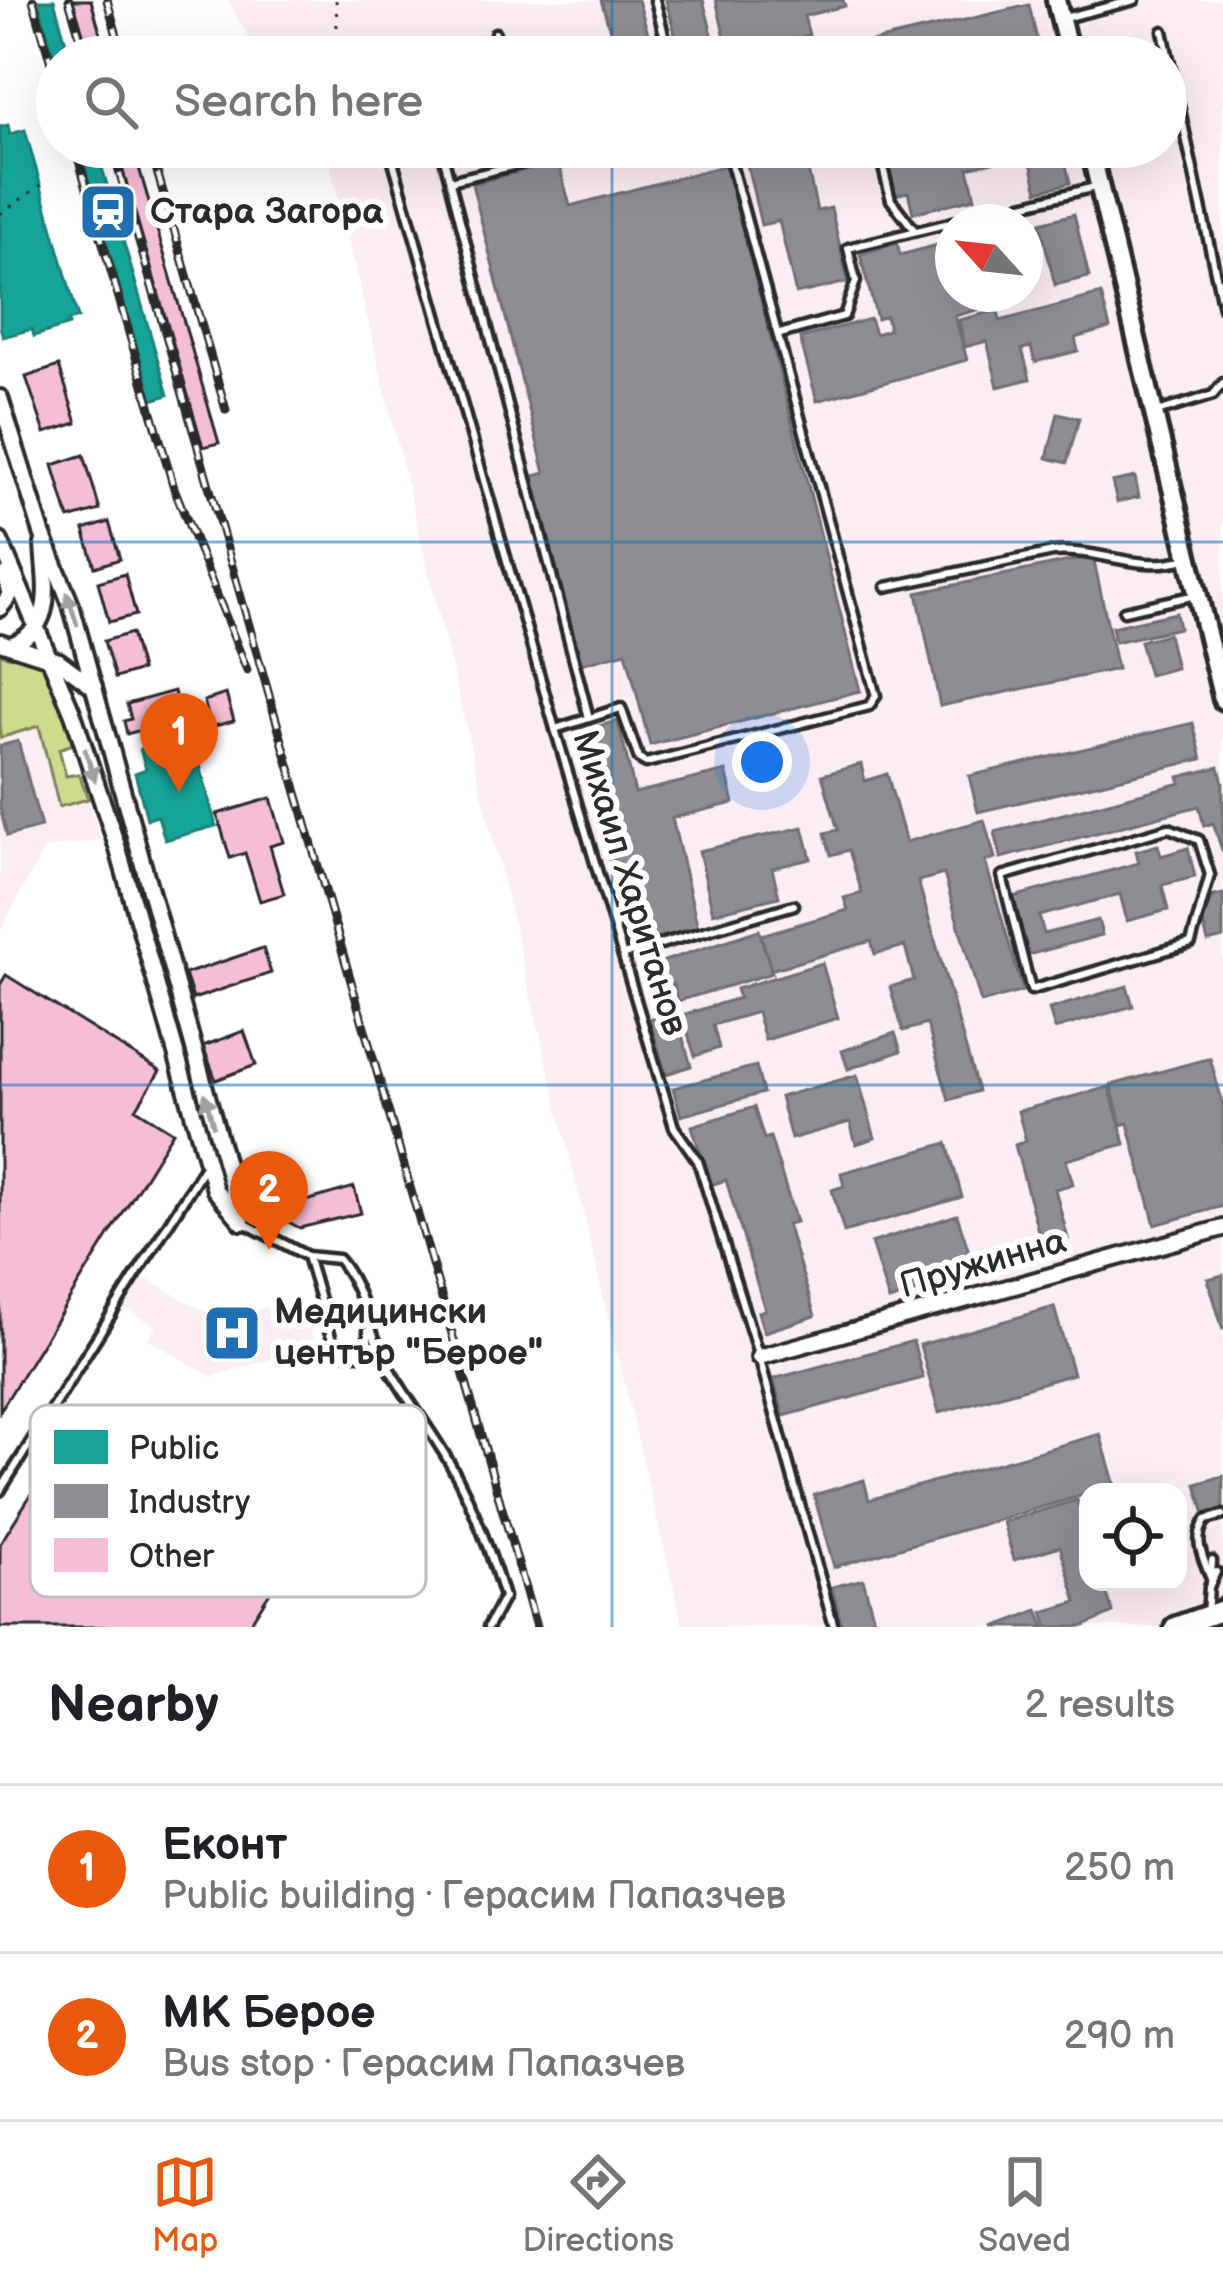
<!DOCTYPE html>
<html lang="en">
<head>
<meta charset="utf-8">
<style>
  body { margin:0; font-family:"Balsamiq Sans",sans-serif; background:#f2f2f2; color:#202124 }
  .controls { position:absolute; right:36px; bottom:36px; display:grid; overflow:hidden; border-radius:24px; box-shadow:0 12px 48px #0002 }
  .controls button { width:108px; height:108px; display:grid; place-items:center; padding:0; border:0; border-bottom:3px solid #e0e0e0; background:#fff; color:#202124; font:60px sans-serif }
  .compass { position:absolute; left:935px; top:204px; width:108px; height:108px; border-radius:50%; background:#fff; box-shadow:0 12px 48px #0002; rotate:297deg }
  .you { position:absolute; left:762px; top:762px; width:42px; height:42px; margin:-30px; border:9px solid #fff; border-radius:50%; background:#1a73e8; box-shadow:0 0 0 18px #1a73e833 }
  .badge { display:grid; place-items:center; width:78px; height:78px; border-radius:50%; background:#ea580c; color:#fff; font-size:39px; font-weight:700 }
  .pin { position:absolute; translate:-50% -99px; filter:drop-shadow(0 3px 6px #0008) }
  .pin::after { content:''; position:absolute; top:63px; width:42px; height:36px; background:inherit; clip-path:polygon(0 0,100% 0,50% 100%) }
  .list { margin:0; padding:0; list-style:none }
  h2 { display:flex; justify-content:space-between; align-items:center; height:156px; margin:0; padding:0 48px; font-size:51px }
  h2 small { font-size:39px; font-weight:400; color:#757577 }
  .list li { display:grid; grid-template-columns:78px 1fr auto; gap:36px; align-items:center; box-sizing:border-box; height:168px; padding:0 48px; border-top:3px solid #e0e0e0 }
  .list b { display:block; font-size:45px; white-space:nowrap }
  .list p { margin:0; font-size:39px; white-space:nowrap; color:#757577 }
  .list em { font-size:39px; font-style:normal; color:#757577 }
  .icon { flex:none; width:66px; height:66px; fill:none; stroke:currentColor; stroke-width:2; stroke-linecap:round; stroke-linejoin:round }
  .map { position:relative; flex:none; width:1223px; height:1627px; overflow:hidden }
  .search { position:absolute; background:#fff; box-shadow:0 12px 48px #0002; left:36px; right:36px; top:36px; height:132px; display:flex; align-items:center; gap:30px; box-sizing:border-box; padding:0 42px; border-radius:66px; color:#757577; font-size:45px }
  .sheet { height:492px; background:#fff }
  nav { display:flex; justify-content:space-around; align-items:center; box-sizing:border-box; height:168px; border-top:3px solid #e0e0e0; background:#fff; font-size:33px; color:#757577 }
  nav a { display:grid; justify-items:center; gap:6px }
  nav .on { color:#ea580c }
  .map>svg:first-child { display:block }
  .built { fill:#fcecf3; fill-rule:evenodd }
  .green { fill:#ccdb8e; stroke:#7c835c; stroke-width:3 }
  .public { fill:#17a398; stroke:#1d7f77; stroke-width:3 }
  .industry { fill:#8d8d92; stroke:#707073; stroke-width:3 }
  .building { fill:#f4bed7; stroke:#2b2b2b; stroke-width:3 }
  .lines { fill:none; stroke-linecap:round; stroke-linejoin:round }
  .service-casing { stroke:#2b2b2b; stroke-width:15 }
  .minor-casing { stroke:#2b2b2b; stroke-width:22 }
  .tertiary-casing { stroke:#2b2b2b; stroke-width:26 }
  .secondary-casing { stroke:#2b2b2b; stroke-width:27 }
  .path { stroke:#2b2b2b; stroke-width:3; stroke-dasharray:3 9; stroke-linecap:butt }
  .service { stroke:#fff; stroke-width:6 }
  .minor { stroke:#fff; stroke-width:14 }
  .tertiary { stroke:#fff; stroke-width:16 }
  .secondary { stroke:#fff; stroke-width:18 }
  .rail-casing { stroke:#2b2b2b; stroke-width:9 }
  .rail { stroke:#fff; stroke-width:4.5; stroke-dasharray:14; stroke-linecap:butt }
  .oneway { fill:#a0a0a0 }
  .grid { fill:none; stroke:#1f6fb2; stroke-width:3; stroke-opacity:0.55 }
  .labels { text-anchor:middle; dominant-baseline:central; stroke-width:12; stroke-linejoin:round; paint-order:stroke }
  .poi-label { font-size:36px; font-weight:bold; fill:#2b2b2b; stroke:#fff; text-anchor:start }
  .street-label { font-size:36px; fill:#2b2b2b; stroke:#fff }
  .key { fill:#fff; stroke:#bfbfbf; stroke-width:3 }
  .key-label { font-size:33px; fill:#2b2b2b }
</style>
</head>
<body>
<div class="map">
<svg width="1223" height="1627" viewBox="0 0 1223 1627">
  <rect width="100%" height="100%" fill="#fff"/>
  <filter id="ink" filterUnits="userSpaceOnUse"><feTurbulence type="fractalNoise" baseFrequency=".00833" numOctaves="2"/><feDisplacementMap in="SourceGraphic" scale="24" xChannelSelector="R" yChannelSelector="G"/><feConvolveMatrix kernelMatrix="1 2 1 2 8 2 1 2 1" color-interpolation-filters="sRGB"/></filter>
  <g filter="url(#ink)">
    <g class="built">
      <path d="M228,0H1223V1627H683L326,147H1166V57H259ZM953,222H1025V294H953ZM1088,1492H1178V1582H1088Z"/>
      <path d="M40,726L59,806L88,799L100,840L44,849L0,932V738Z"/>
      <path d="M143,1277L219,1319L302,1299L315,1345L212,1377L148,1339L156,1326L124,1308Z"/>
    </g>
    <path class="green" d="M26,653C60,670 63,710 73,744L59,749L66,776L79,774L88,799L59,807L39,726L0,738V654L12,657Z"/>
    <g class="public">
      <path d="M38,0H54L70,57H57V68Z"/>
      <path d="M8,125L10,134L25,130L78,318L68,321L69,325L34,336L32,329L3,337L0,326V127Z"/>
      <path d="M79,147H96L168,395L152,400Z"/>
      <path d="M192,735L216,826L165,840L158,816L147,819L135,773L146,769L140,749Z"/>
    </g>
    <g class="industry">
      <path d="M601,0H638L655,57H618Z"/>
      <path d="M666,0H703L718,57H681Z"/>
      <path d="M716,0H843L845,6L804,16L809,35L729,55Z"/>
      <path d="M1029,5L1041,57H807L999,12Z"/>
      <path d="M482,36L487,57H456L453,42Z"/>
      <path d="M743,147H803L817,211L831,208L848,282L796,294L779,221L761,225Z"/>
      <path d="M884,147H1007L1009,158L968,168L975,198L913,213L908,192L895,195Z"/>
      <path d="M1027,147H1062L1070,183L1038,191Z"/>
      <path d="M558,161L570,206L727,165L860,691L650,745L626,652L577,665L530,477L545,473L472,184Z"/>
      <path d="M1074,214L1089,277L1055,285L1040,223Z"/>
      <path d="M953,241V294H980L984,308L955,316L967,360L817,401L800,338L870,319L875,334L889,330L886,316L877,319L860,254L897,243L900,255Z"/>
      <path d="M1101,294L1110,328L1075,338L1078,351L1035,362L1031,347L1022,349L1030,379L998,387L987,341L965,347L959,320L998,310L1000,321Z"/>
      <path d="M1058,413L1079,418L1067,463L1047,458Z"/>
      <path d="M1135,477L1139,497L1117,502L1112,482Z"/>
      <path d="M1093,556L1117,669L940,706L917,593Z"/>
      <path d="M1176,613L1179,628L1115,642L1112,627Z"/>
      <path d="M1168,634L1176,668L1149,675L1140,641Z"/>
      <path d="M618,721L635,793L726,771L734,803L672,818L698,928L625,946L611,890L620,888L582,730Z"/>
      <path d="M1193,723L1202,759L978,812L969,776Z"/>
      <path d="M18,741L41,827L7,836L0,808V746Z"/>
      <path d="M861,764L865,781L887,774L906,842L984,820L995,858L985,861L1023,991L981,1003L944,874L918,881L978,1091L949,1100L927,1024L903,1031L890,987L914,980L905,946L875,954L871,941L771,970L761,935L848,910L844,898L862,893L849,850L831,855L825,833L838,830L822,775Z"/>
      <path d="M1219,767L1223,783V853L1213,823L1204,826L1199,806L1001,858L995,832L1181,783L1179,777Z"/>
      <path d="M803,827L811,859L772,868L779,897L713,913L699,851Z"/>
      <path d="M1158,845L1161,856L1188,848L1195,877L1162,885L1168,910L1127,921L1120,894L1039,916L1044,934L1098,920L1102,935L1028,955L1013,897L1139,863L1136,851Z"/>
      <path d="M1223,894V938L1208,942L1202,918L1214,896Z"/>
      <path d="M759,930L772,973L678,1001L673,984L658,988L652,965Z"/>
      <path d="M822,963L838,1018L765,1040L757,1012L713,1025L719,1048L695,1056L682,1015L739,998L736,989Z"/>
      <path d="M1127,986L1133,1006L1055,1029L1049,1009Z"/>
      <path d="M675,1011L691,1066L666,1074L649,1019Z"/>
      <path d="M895,1033L901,1051L848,1069L842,1051Z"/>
      <path d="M1210,1058L1223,1105V1206L1155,1225L1128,1123L1121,1125L1111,1085Z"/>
      <path d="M756,1066L763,1093L681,1116L673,1088Z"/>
      <path d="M857,1075L875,1138L856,1144L850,1122L791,1139L780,1097Z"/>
      <path d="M1109,1087L1125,1144L1066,1160L1073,1184L1055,1189L1068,1239L1042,1246L1015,1145L1026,1141L1018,1111Z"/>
      <path d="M754,1107L764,1139L770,1137L796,1222L787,1224L815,1316L764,1332L758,1312L765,1310L726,1180L710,1185L692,1126Z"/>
      <path d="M947,1143L962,1197L844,1232L832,1190L844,1186L841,1173Z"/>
      <path d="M957,1215L976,1273L889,1301L871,1243Z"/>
      <path d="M1223,1275V1330L1208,1279Z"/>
      <path d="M1054,1307L1073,1374L939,1413L920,1345Z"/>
      <path d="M913,1341L923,1378L784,1416L773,1379Z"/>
      <path d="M1100,1434L1115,1486L834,1567L814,1495L864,1480L869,1500Z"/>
      <path d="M1223,1476V1509L1205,1514L1196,1484Z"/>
      <path d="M1077,1500L1088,1534V1582H1103L1113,1613L1082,1627H1048L1043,1612L1077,1602L1060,1546L1014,1560L1003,1522Z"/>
      <path d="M863,1579L875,1623L842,1627L832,1587Z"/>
      <path d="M1038,1610L1045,1627H995Z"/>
    </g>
    <g class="building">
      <path d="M73,0H91L107,57H90Z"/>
      <path d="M116,147H133L219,443L203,447Z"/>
      <path d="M59,366L77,423L45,433L26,377Z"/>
      <path d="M84,455L100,510L69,519L53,465Z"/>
      <path d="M109,522L120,559L95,567L84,530Z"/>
      <path d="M125,574L136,615L109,622L98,582Z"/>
      <path d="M131,633L141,670L115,678L104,641Z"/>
      <path d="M174,691L176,700L183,698L188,717L127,734L124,721L131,719L127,704Z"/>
      <path d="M226,694L234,721L211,727L204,701Z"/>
      <path d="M271,798L284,842L270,846L284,894L260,901L245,853L230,858L217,814Z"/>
      <path d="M263,948L271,973L193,999L185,974Z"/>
      <path d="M6,975L160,1071L136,1109L173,1132L0,1411V985Z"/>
      <path d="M244,1031L256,1065L216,1080L203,1046Z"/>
      <path d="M263,1179L306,1201L354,1187L361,1213L300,1228L248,1202Z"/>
      <path d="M72,1429L287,1565L248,1627H0V1544Z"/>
    </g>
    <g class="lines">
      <defs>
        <g id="service">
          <path d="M655,0L670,57"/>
          <path d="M1064,18L1135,0"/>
          <path d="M1163,31L1223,308"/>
          <path d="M495,33L501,57"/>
          <path d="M389,147L555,729L674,1127L698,1161L759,1357L834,1627"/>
          <path d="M441,147L589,718"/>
          <path d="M878,147L891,200L915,231"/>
          <path d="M450,181L590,147"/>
          <path d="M780,334L844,316L856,281L848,248L1095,187"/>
          <path d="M1157,412L1213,395L1223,383"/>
          <path d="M886,587L1053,552C1100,548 1139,573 1185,559"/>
          <path d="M1124,611L1196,595"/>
          <path d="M555,729L621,708L639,759L646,763L869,706L876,696L730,160L710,147"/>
          <path d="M1169,828L1199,840L1210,875L1191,943L1031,990L1002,876Z"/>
          <path d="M623,955L794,905"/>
          <path d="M242,1222L307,1256L338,1259C362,1286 367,1327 384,1359C403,1394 428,1426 448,1460C473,1503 490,1550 504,1597L488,1627"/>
          <path d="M307,1256L332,1340L344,1353L359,1354L368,1341V1330"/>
          <path d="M0,1491L206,1164"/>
          <path d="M1211,1575L1212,1561"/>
          <path d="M1211,1579C1203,1557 1192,1540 1206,1520L1223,1515"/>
          <path d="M1207,1614L1209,1587L1216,1572"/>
        </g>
        <g id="minor">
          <path d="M0,398L42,533L71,605L242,1222"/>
          <path d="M0,541L73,714L117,846L215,1190L242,1222"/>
          <path d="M0,608L10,595L6,575"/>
          <path d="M0,642L59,661L94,687"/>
          <path d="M11,645C57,626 45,586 43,544"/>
          <path d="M759,1357L1223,1228"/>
        </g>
        <g id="tertiary">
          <path d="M1056,0L1070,57"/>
          <path d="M1090,147L1223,700"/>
        </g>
        <path id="secondary" d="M1175,1627L1223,1610"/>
      </defs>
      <use href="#service" class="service-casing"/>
      <use href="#minor" class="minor-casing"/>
      <use href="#tertiary" class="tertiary-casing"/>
      <use href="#secondary" class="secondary-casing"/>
      <g class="path">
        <path d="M336,0L338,57"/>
        <path d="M325,57L336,44"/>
        <path d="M0,214L44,183"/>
      </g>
      <use href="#service" class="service"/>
      <use href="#minor" class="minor"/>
      <use href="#tertiary" class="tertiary"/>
      <use href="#secondary" class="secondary"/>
      <defs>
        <g id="rail">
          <path d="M33,0L57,84"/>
          <path d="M69,0L86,57"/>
          <path d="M107,0L123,57"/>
          <path d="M75,147L174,488L247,670"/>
          <path d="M112,147L536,1627"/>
          <path d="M150,147L226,410"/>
        </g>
      </defs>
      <use href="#rail" class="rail-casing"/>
      <use href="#rail" class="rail"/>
    </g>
    <defs><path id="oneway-solid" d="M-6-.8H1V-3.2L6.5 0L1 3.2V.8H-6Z" transform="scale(3)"/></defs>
    <g class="oneway">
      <use href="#oneway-solid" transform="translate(72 609) rotate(-108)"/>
      <use href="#oneway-solid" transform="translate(90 765) rotate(72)"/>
      <use href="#oneway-solid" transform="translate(209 1110) rotate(-105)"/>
    </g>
  </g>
  <path class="grid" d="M612,0V57M612,147V1627M0,542H1223M0,1085H1223"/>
  <defs>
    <symbol id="station-square" viewBox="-11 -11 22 22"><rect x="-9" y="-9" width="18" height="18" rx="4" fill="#1f6fb2" stroke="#fff"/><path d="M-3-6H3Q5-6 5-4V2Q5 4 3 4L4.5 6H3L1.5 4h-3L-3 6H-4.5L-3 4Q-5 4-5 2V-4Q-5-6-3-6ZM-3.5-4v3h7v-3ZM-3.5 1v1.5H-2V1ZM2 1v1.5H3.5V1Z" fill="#fff"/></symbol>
    <symbol id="hospital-square" viewBox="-11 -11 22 22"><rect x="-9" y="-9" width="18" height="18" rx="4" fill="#1f6fb2" stroke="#fff"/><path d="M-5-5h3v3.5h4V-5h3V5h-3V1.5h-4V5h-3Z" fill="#fff"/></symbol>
  </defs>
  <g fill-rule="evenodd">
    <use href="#station-square" x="75" y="179" width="66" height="66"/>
    <use href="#hospital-square" x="199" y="1300" width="66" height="66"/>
  </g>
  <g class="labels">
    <g class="poi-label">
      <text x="150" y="212">Стара Загора</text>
      <text x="274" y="1312">Медицински<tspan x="274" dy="41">център "Берое"</tspan></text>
    </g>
    <g class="street-label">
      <text transform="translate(629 883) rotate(73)">Михаил Хаританов</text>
      <text transform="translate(983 1264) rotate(-16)">Пружинна</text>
    </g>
  </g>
  <rect x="30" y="1405" width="396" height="192" rx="18" class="key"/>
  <rect x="54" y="1430" width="54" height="34" fill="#17a398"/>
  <rect x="54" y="1484" width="54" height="34" fill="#8d8d92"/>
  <rect x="54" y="1538" width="54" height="34" fill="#f4bed7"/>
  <g class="key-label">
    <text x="129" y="1459">Public</text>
    <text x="129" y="1513">Industry</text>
    <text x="129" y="1567">Other</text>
  </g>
</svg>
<div class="controls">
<button><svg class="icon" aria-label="locate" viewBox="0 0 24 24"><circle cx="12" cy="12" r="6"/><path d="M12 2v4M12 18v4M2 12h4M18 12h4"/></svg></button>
</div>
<svg class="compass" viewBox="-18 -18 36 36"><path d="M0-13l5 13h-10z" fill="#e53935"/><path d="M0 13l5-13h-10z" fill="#757577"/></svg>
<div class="you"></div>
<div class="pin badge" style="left:179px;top:792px">1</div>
<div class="pin badge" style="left:269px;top:1250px">2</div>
<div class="search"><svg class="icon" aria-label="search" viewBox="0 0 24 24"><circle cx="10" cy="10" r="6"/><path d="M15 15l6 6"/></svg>Search here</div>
</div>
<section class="sheet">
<h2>Nearby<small>2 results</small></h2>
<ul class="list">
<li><span class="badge">1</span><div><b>Еконт</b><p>Public building · Герасим Папазчев</p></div><em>250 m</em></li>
<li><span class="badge">2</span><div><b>МК Берое</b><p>Bus stop · Герасим Папазчев</p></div><em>290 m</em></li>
</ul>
</section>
<nav>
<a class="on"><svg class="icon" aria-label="map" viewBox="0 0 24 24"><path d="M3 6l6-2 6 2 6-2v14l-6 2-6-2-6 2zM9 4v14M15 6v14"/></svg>Map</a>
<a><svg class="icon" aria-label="directions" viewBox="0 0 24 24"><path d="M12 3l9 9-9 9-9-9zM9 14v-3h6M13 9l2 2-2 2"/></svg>Directions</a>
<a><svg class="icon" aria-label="saved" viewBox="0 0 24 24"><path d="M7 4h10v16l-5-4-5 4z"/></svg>Saved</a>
</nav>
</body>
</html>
